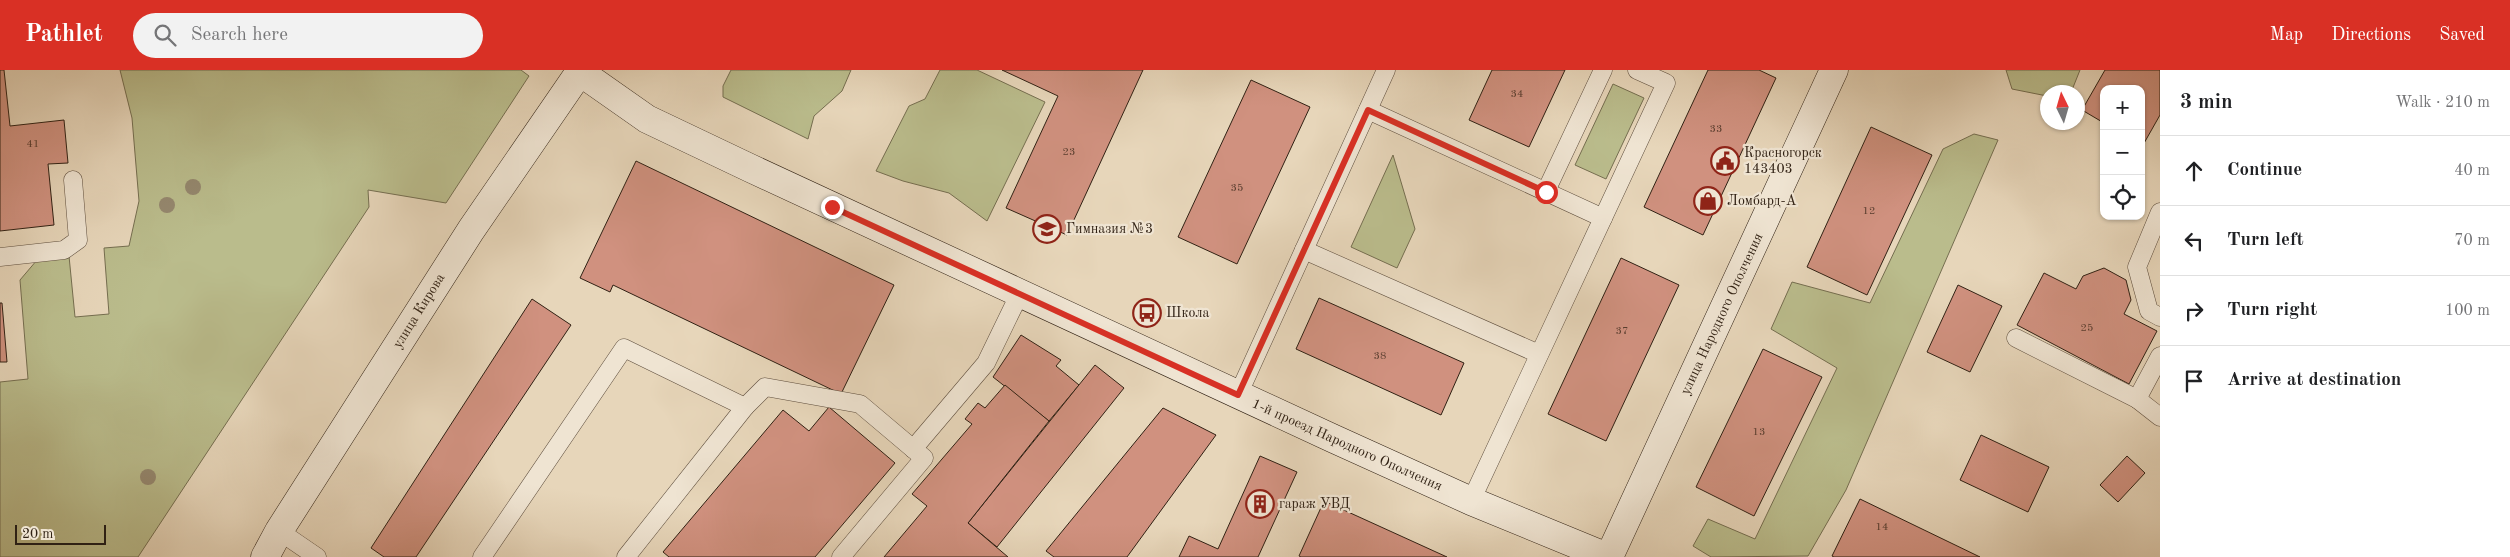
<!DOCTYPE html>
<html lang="en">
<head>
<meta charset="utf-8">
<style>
  body { margin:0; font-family:"Old Standard TT",serif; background:#f2f2f2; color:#202124 }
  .controls { position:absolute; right:15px; top:15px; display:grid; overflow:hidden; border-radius:10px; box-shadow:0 1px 4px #0004 }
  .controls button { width:45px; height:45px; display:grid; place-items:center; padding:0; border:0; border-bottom:1px solid #e0e0e0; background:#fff; color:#202124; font:25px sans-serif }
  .compass { position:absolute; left:2040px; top:15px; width:45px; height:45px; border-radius:50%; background:#fff; box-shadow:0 1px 4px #0004; rotate:355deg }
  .scale { position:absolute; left:15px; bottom:12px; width:91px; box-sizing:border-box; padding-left:5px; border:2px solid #302114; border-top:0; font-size:14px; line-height:18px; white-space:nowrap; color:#302114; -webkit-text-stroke:4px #efe4d2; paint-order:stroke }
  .stop { position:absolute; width:15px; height:15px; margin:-11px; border:4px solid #d93025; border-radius:50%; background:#fff }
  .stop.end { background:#d93025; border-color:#fff; box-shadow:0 1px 5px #0008 }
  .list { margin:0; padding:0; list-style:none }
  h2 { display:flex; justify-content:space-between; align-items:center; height:65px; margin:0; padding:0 20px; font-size:21px }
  h2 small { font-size:16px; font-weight:400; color:#757577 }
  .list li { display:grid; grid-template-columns:32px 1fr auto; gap:15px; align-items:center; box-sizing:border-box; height:70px; padding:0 20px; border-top:1px solid #e0e0e0 }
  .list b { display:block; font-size:19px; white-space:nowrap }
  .list em { font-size:16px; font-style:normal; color:#757577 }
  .icon { flex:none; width:28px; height:28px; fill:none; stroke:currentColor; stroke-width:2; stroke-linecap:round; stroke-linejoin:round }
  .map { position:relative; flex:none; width:2160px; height:487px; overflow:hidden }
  header { display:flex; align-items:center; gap:30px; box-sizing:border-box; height:70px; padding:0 25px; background:#d93025; color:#fff }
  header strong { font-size:24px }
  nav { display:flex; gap:28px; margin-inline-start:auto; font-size:18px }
  .search { width:350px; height:45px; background:#f2f2f2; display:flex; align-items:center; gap:12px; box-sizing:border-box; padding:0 18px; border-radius:28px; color:#757577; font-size:19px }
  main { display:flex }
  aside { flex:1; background:#fff }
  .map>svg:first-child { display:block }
  .green { fill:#babc8c; stroke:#756e50 }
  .building { fill:#d0917f; stroke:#302114 }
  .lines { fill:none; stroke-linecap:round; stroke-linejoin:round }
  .lane-casing { stroke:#5e4e3e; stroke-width:19 }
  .secondary-casing { stroke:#302114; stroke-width:29 }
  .lane { stroke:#efe4d2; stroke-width:18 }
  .secondary { stroke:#efe4d2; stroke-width:28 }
  .tree { fill:#95886f }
  .route { stroke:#d93025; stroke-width:6 }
  .labels { text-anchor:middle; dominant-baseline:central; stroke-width:4.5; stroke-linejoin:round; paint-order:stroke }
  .number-label { font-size:11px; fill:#583d2f }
  .poi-label { font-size:14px; fill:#302114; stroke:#efe4d2; text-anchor:start }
  .street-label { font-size:14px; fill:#302114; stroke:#efe4d2 }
</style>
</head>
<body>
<header>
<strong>Pathlet</strong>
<div class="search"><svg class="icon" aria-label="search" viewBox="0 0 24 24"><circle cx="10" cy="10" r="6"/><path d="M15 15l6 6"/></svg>Search here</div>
<nav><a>Map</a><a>Directions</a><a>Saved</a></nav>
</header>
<main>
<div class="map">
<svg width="2160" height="487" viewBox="0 0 2160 487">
  <rect width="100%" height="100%" fill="#e7d6ba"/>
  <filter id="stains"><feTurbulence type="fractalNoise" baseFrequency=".004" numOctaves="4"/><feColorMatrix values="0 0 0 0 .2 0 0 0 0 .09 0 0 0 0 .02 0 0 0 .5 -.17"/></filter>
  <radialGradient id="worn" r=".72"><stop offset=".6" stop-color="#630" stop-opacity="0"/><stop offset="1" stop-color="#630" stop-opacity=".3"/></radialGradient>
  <g class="green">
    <path d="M120,0H521L529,6L446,133L368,120L369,137L138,487H0V312L28,309L20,210L37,190L69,186L75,247L109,244L104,178L129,176L139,131L132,48Z"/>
    <path d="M731,0H851L842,21L814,46L808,69L723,27V16Z"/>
    <path d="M940,0H977L1045,32L987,151L949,123L903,111L876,101L909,36L925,29Z"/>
    <path d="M2006,0H2080L2072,20L2066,22H2048L2047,26L2012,19Z"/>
    <path d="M1613,14L1644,28L1606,109L1575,95Z"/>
    <path d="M1974,64L1998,70L1846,420L1808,486L1711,487L1693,476L1708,449L1755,469L1837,298L1771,259L1792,212L1870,233L1943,79Z"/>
    <path d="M1393,85L1415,159L1397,198L1351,177Z"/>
  </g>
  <g class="building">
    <path d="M0,0H4L10,56L64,50L68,93L48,94L54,155L0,161Z"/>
    <path d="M1002,0H1143L1067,165L1006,138L1058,26Z"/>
    <path d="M1492,0H1565L1529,77L1469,50Z"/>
    <path d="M1708,0H1759L1776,8L1703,165L1644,137Z"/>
    <path d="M2105,0H2160V45L2143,75L2141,19H2104V53L2082,40Z"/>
    <path d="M1251,10L1310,37L1237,194L1178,167Z"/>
    <path d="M1871,57L1932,85L1867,225L1807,197Z"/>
    <path d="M636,91L894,215L841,324L613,215L610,222L580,208Z"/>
    <path d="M1621,188L1679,215L1606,371L1548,344Z"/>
    <path d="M2104,198L2126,210L2131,230L2124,244L2157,261L2129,314L2017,255L2044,203L2076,219L2083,206Z"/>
    <path d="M1958,215L2002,236L1970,302L1927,282Z"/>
    <path d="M1319,228L1464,293L1441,345L1296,279Z"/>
    <path d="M532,229L571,255L416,487H384L371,478Z"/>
    <path d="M0,233H2L7,292H0Z"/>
    <path d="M1021,265L1061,290L1056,296L1079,315L1049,351L993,307Z"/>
    <path d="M1763,279L1822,307L1754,446L1696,417Z"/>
    <path d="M1095,295L1124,318L997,477L968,453Z"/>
    <path d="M1005,315L1049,351L968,453L1008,487H884L927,436L912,424L972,354L965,349L978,333L985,338Z"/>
    <path d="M829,337L895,393L815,487H669L663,482L783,340L809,361Z"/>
    <path d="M1163,338L1216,365L1127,487H1054L1046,481Z"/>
    <path d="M1981,365L2049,397L2028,442L1960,410Z"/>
    <path d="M1260,386L1297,402L1258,487H1179L1189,466L1218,479Z"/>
    <path d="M2127,386L2145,403L2118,432L2100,415Z"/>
    <path d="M1860,429L1980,487H1834L1832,486Z"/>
    <path d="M1324,431L1447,487H1301L1299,486Z"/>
  </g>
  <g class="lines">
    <defs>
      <g id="lane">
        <path d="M1386,0L1304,180L1539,284"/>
        <path d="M1368,40L1603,148"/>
        <path d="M1546,121L1603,0"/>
        <path d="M2160,142L2137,197L2149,241L2160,247"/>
        <path d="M0,187L64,180L78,170L73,110"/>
        <path d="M2016,268L2137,329L2160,347"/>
        <path d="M1238,325L1304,180"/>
        <path d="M2137,329L2160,286"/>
        <path d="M745,337L765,317L860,334L924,388L841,487"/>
        <path d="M913,379L986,293L1019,225"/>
        <path d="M1471,431L1666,13L1637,0"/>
        <path d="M279,461L317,487"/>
        <path d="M482,487L624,278L745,337L626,487"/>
      </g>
      <g id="secondary">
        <path d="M580,2L647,49L750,98L1332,368L1471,431L1607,487"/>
        <path d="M265,487L279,461L471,160L581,0"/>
        <path d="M1609,487L1834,0"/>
      </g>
    </defs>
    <use href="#lane" class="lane-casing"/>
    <use href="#secondary" class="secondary-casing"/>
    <use href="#lane" class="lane"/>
    <use href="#secondary" class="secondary"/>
  </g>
  <g class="tree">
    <circle cx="193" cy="117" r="8"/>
    <circle cx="167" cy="135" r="8"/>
    <circle cx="148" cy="407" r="8"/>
  </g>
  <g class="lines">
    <path class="route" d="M832,137L1238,325L1368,40L1546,122"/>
  </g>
  <defs>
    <symbol id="civic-ring" viewBox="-11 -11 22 22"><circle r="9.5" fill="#efe4d2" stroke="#8f2418" stroke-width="1.5"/><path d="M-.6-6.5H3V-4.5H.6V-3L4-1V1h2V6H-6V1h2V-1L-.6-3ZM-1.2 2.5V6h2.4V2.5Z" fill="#8f2418"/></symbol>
    <symbol id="shop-ring" viewBox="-11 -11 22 22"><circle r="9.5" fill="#efe4d2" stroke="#8f2418" stroke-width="1.5"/><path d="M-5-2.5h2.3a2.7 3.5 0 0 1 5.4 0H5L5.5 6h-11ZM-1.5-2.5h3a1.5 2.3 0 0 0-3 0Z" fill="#8f2418"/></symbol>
    <symbol id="school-ring" viewBox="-11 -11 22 22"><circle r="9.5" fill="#efe4d2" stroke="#8f2418" stroke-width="1.5"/><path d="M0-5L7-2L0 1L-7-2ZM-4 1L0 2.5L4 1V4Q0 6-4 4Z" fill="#8f2418"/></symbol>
    <symbol id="bus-ring" viewBox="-11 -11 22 22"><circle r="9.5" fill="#efe4d2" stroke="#8f2418" stroke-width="1.5"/><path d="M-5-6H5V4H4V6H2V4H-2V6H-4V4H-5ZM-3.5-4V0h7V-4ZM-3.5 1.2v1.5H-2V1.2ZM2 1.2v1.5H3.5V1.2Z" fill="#8f2418"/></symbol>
    <symbol id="building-ring" viewBox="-11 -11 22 22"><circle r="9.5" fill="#efe4d2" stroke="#8f2418" stroke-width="1.5"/><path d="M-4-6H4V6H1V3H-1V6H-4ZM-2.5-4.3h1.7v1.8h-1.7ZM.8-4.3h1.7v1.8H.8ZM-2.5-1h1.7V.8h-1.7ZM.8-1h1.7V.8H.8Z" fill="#8f2418"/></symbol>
  </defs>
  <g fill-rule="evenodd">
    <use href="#civic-ring" x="1709" y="75" width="32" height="32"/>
    <use href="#shop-ring" x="1692" y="115" width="32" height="32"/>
    <use href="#school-ring" x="1031" y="143" width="32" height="32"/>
    <use href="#bus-ring" x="1131" y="227" width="32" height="32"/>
    <use href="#building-ring" x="1244" y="418" width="32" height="32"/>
  </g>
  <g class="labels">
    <g class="number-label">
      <text x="1517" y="24">34</text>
      <text x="1716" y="59">33</text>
      <text x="33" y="74">41</text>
      <text x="1069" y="82">23</text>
      <text x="1237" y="118">35</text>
      <text x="1869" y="141">12</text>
      <text x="2087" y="258">25</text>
      <text x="1622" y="261">37</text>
      <text x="1380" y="286">38</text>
      <text x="1759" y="362">13</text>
      <text x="1882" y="457">14</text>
    </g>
    <g class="poi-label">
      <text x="1744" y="83">Красногорск<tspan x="1744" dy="16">143403</tspan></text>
      <text x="1727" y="131">Ломбард-А</text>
      <text x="1066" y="159">Гимназия №3</text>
      <text x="1166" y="243">Школа</text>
      <text x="1279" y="434">гараж УВД</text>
    </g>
    <g class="street-label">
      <text transform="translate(419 241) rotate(-58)">улица Кирова</text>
      <text transform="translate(1722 244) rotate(-65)">улица Народного Ополчения</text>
      <text transform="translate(1347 375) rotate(24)">1-й проезд Народного Ополчения</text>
    </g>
  </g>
  <rect width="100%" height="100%" filter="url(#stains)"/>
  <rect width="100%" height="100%" fill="url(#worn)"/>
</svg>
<div class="controls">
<button>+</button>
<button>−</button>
<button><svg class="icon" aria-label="locate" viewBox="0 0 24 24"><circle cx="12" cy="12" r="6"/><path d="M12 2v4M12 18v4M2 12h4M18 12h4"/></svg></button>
</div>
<svg class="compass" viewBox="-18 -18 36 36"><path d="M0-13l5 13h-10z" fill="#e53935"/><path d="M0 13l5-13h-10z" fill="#757577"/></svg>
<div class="scale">20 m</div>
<div class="stop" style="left:1546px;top:122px"></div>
<div class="stop end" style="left:832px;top:137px"></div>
</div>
<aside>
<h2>3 min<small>Walk · 210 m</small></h2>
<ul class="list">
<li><svg class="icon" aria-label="ahead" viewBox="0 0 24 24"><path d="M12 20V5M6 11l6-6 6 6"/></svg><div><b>Continue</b></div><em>40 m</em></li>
<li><svg class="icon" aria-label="left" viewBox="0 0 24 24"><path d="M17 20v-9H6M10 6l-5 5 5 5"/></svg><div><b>Turn left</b></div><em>70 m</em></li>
<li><svg class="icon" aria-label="right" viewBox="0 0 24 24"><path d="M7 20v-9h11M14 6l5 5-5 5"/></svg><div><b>Turn right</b></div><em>100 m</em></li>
<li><svg class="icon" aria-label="arrive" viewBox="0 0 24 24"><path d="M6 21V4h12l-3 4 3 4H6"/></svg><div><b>Arrive at destination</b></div></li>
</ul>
</aside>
</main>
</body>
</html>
